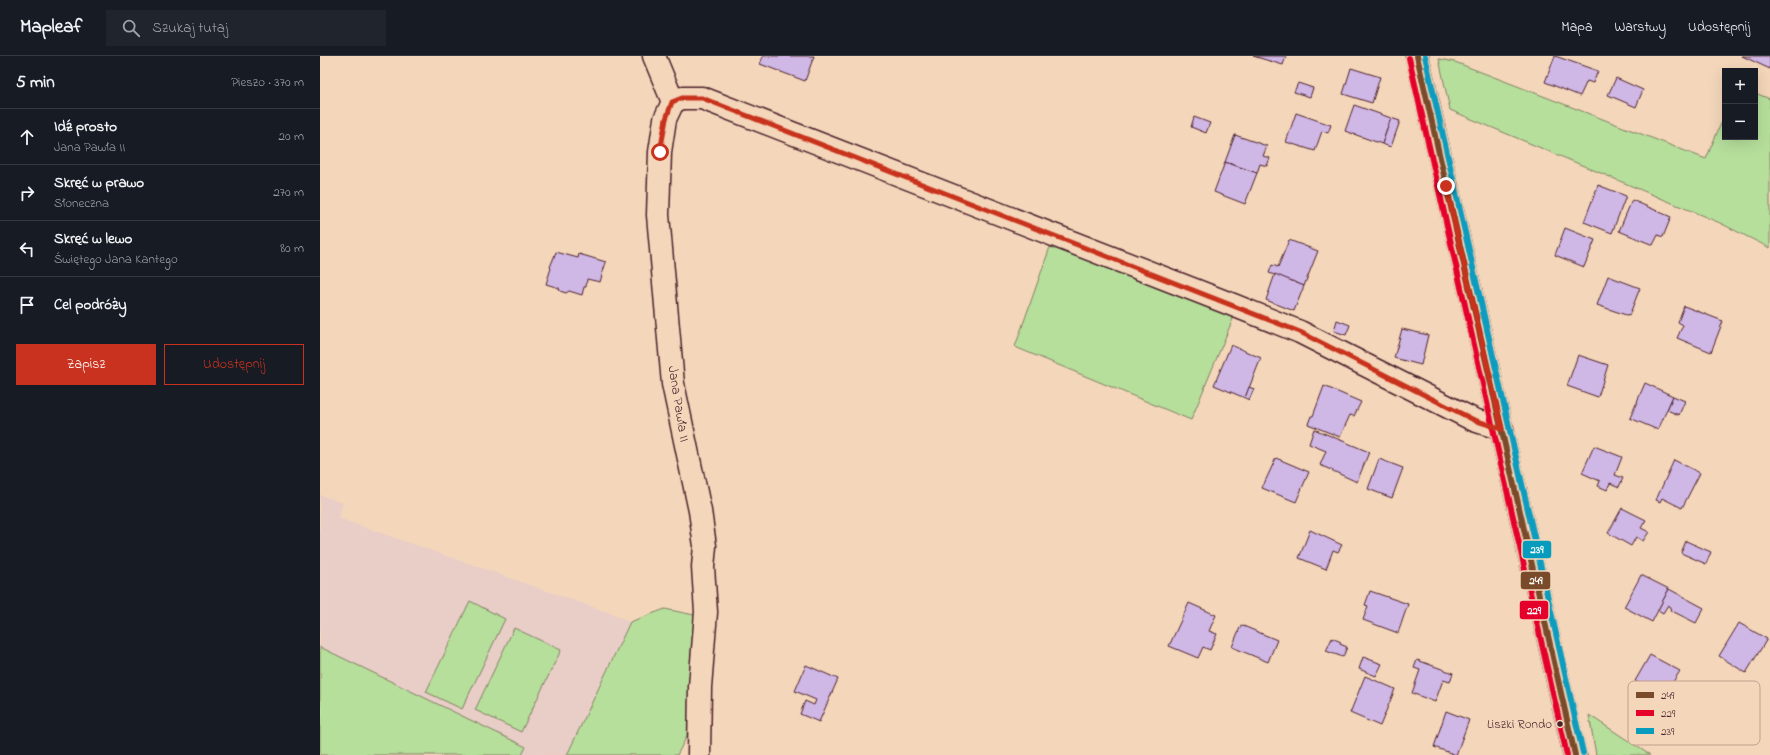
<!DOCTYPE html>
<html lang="pl">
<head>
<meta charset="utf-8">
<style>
  body { margin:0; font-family:"Indie Flower",sans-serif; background:#20242c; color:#f1f3f6 }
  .controls { position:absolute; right:12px; top:12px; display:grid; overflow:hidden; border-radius:0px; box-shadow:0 4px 16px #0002 }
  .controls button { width:36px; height:36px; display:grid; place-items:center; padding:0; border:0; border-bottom:1px solid #363941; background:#171b24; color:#f1f3f6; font:20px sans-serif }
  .stop { position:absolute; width:12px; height:12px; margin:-9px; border:3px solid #c8321e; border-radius:50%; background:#fff }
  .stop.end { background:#c8321e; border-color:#fff; box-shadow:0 1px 4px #0008 }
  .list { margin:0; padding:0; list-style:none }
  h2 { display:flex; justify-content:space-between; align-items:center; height:52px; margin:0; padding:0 16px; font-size:17px }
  h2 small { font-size:13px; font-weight:400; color:#9ea1a6 }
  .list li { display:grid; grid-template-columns:26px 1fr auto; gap:12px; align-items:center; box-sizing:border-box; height:56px; padding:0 16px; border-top:1px solid #363941 }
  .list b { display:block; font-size:15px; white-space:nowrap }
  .list p { margin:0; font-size:13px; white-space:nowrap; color:#9ea1a6 }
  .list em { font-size:13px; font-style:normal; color:#9ea1a6 }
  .actions { display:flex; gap:8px; padding:12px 16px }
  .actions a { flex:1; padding:9px 0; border:1px solid #c8321e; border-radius:0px; text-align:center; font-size:14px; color:#c8321e }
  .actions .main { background:#c8321e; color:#fff }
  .icon { flex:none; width:22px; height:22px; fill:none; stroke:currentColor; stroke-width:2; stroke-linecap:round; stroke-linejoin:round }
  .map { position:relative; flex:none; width:1450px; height:699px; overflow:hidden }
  header { display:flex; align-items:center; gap:24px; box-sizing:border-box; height:56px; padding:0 20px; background:#171b24; border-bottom:1px solid #363941 }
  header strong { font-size:19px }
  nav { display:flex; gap:22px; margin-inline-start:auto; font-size:14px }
  .search { width:280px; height:36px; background:#20242c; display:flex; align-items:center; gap:10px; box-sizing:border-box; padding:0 14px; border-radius:0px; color:#9ea1a6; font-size:15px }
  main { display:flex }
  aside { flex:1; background:#171b24 }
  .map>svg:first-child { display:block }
  .built { fill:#e9cdc7 }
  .green { fill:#b6df9b; stroke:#807f63 }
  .building { fill:#cfb7e6; stroke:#4a1f2b }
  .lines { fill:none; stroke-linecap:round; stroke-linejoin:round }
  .minor-casing { stroke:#4a1f2b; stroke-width:25 }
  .major-casing { stroke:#4a1f2b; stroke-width:25 }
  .minor { stroke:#f4d7ba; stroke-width:22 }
  .major { stroke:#f4d7ba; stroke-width:22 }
  .bus-1-casing { stroke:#f4d7ba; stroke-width:9 }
  .bus-2-casing { stroke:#f4d7ba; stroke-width:9 }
  .bus-3-casing { stroke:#f4d7ba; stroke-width:9 }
  .bus-1 { stroke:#7a4b2a; stroke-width:6 }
  .bus-2 { stroke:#e4002b; stroke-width:6 }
  .bus-3 { stroke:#079bbe; stroke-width:6 }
  .route { stroke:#c8321e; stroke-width:5 }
  .bus-dot { fill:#4a1f2b; stroke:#f4d7ba; stroke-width:1.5 }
  .labels { text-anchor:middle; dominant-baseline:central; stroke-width:3.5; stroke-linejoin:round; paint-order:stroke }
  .bus-label { font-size:13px; fill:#4a1f2b; stroke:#f4d7ba; text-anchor:end }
  .street-label { font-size:14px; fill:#4a1f2b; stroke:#f4d7ba }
  .key { fill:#f4d7ba; stroke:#c1a08f; stroke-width:1 }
  .key-label { font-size:11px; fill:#4a1f2b }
  .line-badge { stroke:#f4d7ba; stroke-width:1.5 }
  .badge-label { font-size:11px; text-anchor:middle; font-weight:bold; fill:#fff }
</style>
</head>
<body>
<header>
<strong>Mapleaf</strong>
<div class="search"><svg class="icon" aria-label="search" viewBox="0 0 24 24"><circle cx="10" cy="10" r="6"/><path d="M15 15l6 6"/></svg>Szukaj tutaj</div>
<nav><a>Mapa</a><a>Warstwy</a><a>Udostępnij</a></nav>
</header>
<main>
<aside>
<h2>5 min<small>Pieszo · 370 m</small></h2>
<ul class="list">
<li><svg class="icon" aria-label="ahead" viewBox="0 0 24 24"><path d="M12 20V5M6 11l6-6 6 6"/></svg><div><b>Idź prosto</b><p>Jana Pawła II</p></div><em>20 m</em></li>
<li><svg class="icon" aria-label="right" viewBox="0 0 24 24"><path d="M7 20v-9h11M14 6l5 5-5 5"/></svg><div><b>Skręć w prawo</b><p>Słoneczna</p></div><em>270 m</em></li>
<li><svg class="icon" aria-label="left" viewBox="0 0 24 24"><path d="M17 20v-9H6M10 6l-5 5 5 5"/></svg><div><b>Skręć w lewo</b><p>Świętego Jana Kantego</p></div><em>80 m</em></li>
<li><svg class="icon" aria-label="arrive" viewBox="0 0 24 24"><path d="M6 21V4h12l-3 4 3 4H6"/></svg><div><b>Cel podróży</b></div></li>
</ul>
<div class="actions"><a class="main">Zapisz</a><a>Udostępnij</a></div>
</aside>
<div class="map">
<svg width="1450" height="699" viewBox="0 0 1450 699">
  <rect width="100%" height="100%" fill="#f4d7ba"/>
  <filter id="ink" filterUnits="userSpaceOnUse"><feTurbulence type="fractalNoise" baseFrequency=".025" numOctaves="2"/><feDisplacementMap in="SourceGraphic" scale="8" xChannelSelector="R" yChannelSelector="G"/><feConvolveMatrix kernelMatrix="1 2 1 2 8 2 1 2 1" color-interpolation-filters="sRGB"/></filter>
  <g filter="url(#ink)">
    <path class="built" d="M0,439L23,447L18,462L290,557L310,566L247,699H0Z"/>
    <g class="green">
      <path d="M1119,3L1135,6L1386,103L1405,58V81H1435V37L1450,43V192L1400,167L1130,54Z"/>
      <path d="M730,191L915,258L871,364L695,291Z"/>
      <path d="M150,545L185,563L142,653L106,636Z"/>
      <path d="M345,553L379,560L367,680L357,699H247L310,566Z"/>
      <path d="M194,572L241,594L201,676L155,654Z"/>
      <path d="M0,591L206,691L202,699H0Z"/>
      <path d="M1269,659L1330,699H1276Z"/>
    </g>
    <g class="building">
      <path d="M443,0H494L485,25L440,8Z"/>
      <path d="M933,0H966L963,9Z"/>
      <path d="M1235,0L1278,15L1273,27L1267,25L1260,40L1225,26Z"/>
      <path d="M1422,0H1450V13Z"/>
      <path d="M1031,12L1060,21L1052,47L1023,38Z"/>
      <path d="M1296,22L1323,34L1316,51L1288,39Z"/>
      <path d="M978,27L993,32L990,41L974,36Z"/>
      <path d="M1034,49L1071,62L1062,88L1025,75Z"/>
      <path d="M976,57L1011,69L1008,77L1002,75L995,95L966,86Z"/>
      <path d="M874,61L890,67L886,77L871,71Z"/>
      <path d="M1071,62L1080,65L1071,91L1062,88Z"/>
      <path d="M915,79L947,90L943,100L950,102L947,110L940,108L937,117L905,106Z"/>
      <path d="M905,106L937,117L925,148L894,136Z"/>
      <path d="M1278,129L1306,140L1292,177L1264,166Z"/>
      <path d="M1312,144L1351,161L1343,181L1338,179L1333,189L1299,175Z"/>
      <path d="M1245,172L1275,184L1264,211L1235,199Z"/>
      <path d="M969,184L998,195L984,230L949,217L952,209L958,211Z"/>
      <path d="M236,196L258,202L259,198L286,206L280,226L267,223L266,231H264L262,239L249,235L246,237L240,235L239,232L226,228L231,212L230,211Z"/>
      <path d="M955,218L984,230L974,255L946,244Z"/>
      <path d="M1288,220L1320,232L1309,260L1277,249Z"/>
      <path d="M1364,250L1403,265L1391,296L1357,282L1363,269L1358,266Z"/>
      <path d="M1017,264L1030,269L1026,279L1014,275Z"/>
      <path d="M1082,273L1108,279L1101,309L1074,302Z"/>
      <path d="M911,289L941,302L925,342L894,329Z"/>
      <path d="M1258,299L1288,309L1278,341L1247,330Z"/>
      <path d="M1325,327L1353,340L1338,374L1310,362Z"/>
      <path d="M1004,330L1041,346L1034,360L1030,359L1020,381L988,368L991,360H993Z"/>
      <path d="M929,331L934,333L929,344L925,342Z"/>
      <path d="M1353,340L1365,345L1359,359L1347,354Z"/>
      <path d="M994,373L1049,396L1037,426L1000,409L1006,395L989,388Z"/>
      <path d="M1274,390L1302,401L1295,419L1303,422L1299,431L1290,427L1287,434L1278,430L1280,425L1262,417Z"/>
      <path d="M956,402L989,416L976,446L942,432Z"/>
      <path d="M1059,403L1083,412L1072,442L1048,433Z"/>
      <path d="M1354,404L1380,417L1362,452L1342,442L1340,446L1336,444Z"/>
      <path d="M1302,452L1326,464L1321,472L1329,476L1323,485L1316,481L1311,490L1288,477Z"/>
      <path d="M990,474L1022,489L1018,496L1013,494L1006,513L979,502Z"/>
      <path d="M1366,485L1391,496L1386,508L1361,497Z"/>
      <path d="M1321,519L1349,533L1332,566L1304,551Z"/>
      <path d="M1349,533L1384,552L1376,567L1350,554L1351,551L1348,549L1343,557L1338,554Z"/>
      <path d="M1050,535L1088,548L1078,577L1043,564L1048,550L1045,549Z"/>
      <path d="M869,547L896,559L889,575L897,578L890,594L883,591L878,602L849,590Z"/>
      <path d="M1419,567L1447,583L1426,617L1399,600Z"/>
      <path d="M921,569L957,584L948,606L912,591Z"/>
      <path d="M1012,582L1021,586L1020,588L1027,591L1023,601L1006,595Z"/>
      <path d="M1330,599L1360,615L1351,629L1357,633L1352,641L1347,638L1345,642L1315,625Z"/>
      <path d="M1043,601L1062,608L1056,620L1039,613Z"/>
      <path d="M1097,604L1133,617L1130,626L1123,624L1115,646L1092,637L1100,614L1094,612Z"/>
      <path d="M486,609L518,623L499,666L480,658L485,645L494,649L496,644L475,635Z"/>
      <path d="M1045,620L1075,633L1060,670L1030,657Z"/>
      <path d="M1126,655L1149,664L1136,699L1114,691Z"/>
    </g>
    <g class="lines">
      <defs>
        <g id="minor">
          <path d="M334,0L353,46L345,63L340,96L338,159L353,328L380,455L385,490L383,511L386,556L380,631L379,699"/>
          <path d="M353,46L362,42H382L913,249L980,276L1154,364L1182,373"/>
        </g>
        <path id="major" d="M1097,0L1255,699"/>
      </defs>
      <use href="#minor" class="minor-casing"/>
      <use href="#major" class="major-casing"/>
      <use href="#minor" class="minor"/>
      <use href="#major" class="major"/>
      <defs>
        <path id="bus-1" d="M1097,0L1255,699"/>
        <path id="bus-2" d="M1089,2L1247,699"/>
        <path id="bus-3" d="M1105,0L1263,697"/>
      </defs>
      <use href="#bus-1" class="bus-1-casing"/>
      <use href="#bus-2" class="bus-2-casing"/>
      <use href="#bus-3" class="bus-3-casing"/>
      <use href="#bus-1" class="bus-1"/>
      <use href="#bus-2" class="bus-2"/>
      <use href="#bus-3" class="bus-3"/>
    </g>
  </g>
  <g class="lines" filter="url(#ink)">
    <path class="route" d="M340,96L346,63L352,46L362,42H382L980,276L1154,364L1182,373L1126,130"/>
  </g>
  <circle class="bus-dot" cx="1240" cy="668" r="3.5"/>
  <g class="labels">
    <g class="bus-label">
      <text x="1232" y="668">Liszki Rondo</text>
    </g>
    <g class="street-label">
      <text transform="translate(358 348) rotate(81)">Jana Pawła II</text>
    </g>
  </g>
  <rect x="1308" y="625" width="132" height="64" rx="6" class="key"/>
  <rect x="1316" y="636" width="18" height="6" fill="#7a4b2a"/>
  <rect x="1316" y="654" width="18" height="6" fill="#e4002b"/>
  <rect x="1316" y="672" width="18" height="6" fill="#079bbe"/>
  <g class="key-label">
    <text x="1341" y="643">249</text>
    <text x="1341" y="661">229</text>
    <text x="1341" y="679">239</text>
  </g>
  <g class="line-badge">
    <rect x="1202" y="484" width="30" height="19" rx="4" fill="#079bbe"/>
    <rect x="1200" y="515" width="31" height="19" rx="4" fill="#7a4b2a"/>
    <rect x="1199" y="544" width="30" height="20" rx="4" fill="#e4002b"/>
  </g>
  <g class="badge-label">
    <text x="1217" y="497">239</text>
    <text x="1216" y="528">249</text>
    <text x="1214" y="558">229</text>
  </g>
</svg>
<div class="controls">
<button>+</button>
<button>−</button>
</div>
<div class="stop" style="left:340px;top:96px"></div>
<div class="stop end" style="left:1126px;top:130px"></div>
</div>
</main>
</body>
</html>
